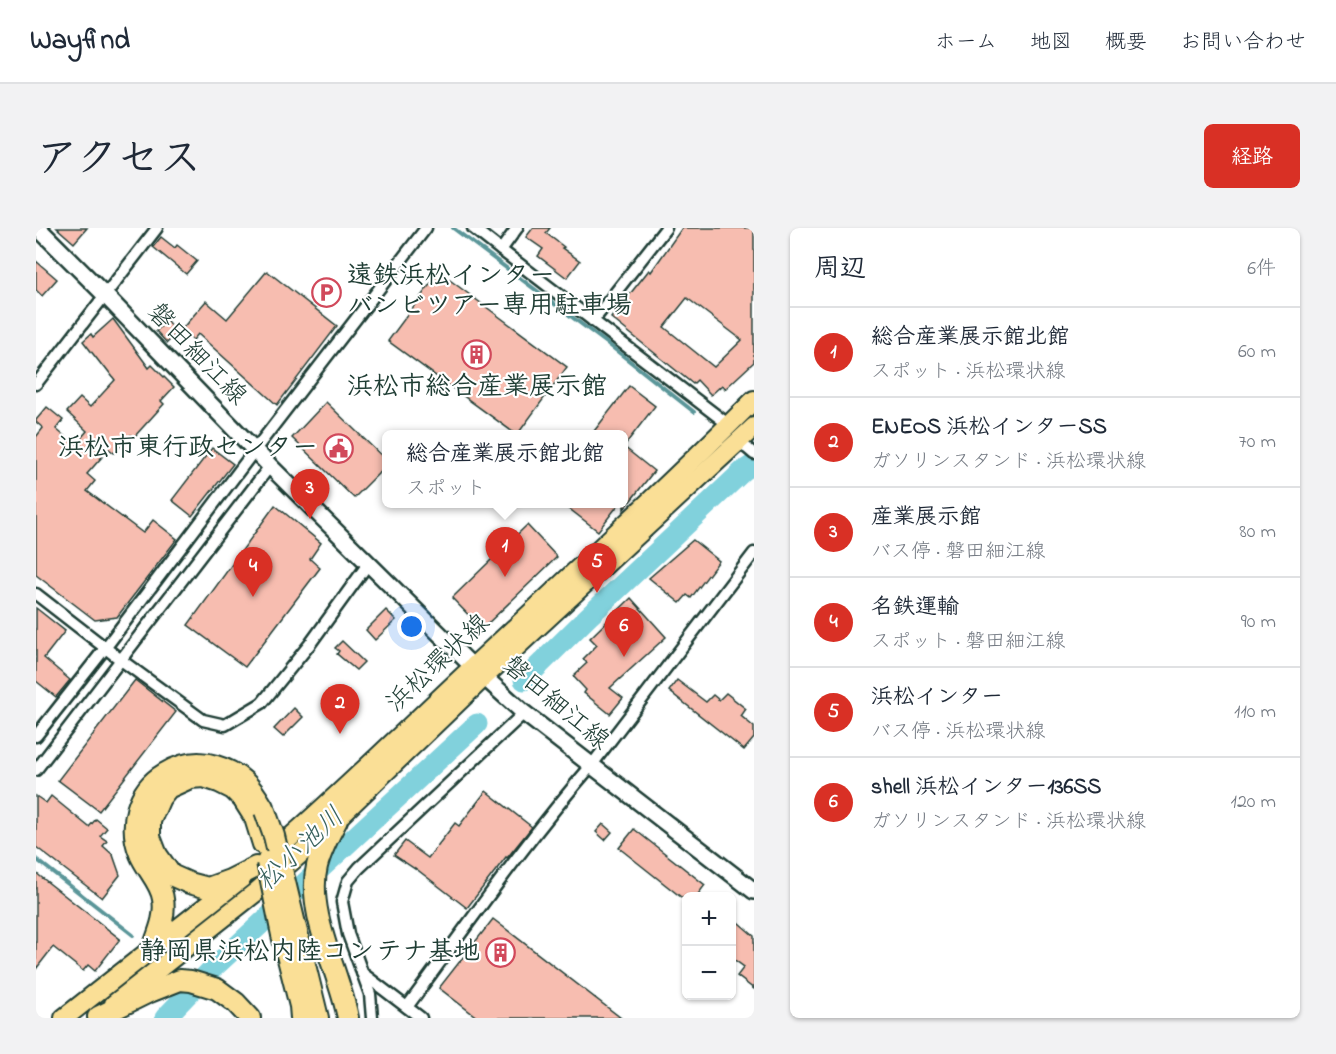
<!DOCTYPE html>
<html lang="ja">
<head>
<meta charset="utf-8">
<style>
  body { margin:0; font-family:"Indie Flower","Klee One",sans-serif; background:#f2f2f3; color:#1f2937 }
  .controls { position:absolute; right:18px; bottom:18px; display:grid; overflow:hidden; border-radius:9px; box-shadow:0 2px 4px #0004 }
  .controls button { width:54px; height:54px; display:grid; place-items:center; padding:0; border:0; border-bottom:2px solid #e0e1e3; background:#fff; color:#1f2937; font:30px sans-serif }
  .you { position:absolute; left:376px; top:399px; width:21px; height:21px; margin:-15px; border:4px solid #fff; border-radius:50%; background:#1a73e8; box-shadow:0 0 0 9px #1a73e833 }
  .badge { display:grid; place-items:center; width:39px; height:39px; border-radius:50%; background:#d93025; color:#fff; font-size:20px; font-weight:700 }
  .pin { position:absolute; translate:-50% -50px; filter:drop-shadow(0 2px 3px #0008) }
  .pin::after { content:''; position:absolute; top:32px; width:21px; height:18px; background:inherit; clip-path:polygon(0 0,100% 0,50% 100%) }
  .popup { position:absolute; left:346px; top:202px; width:246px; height:78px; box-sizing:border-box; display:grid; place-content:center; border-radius:9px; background:#fff; filter:drop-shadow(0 2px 4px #0005); font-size:20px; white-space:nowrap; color:#747a83 }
  .popup b { font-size:22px; color:#1f2937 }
  .popup::after { content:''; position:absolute; left:50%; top:100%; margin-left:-12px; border:12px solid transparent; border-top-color:#fff }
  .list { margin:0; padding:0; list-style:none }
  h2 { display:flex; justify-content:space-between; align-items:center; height:78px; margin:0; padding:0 24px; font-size:26px }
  h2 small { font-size:20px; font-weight:400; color:#747a83 }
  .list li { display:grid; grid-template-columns:39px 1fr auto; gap:18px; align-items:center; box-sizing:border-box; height:90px; padding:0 24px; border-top:2px solid #e0e1e3 }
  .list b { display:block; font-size:22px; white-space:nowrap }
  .list p { margin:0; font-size:20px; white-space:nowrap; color:#747a83 }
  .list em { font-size:20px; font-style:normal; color:#747a83 }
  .map { position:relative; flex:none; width:718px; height:790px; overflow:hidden; border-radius:9px }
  header { display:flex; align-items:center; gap:36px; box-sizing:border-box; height:84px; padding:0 30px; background:#fff; border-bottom:2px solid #e0e1e3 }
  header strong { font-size:28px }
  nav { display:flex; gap:33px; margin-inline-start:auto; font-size:21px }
  .intro { display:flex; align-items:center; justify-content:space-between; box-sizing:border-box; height:144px; padding:0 36px }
  h1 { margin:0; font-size:42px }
  .button { padding:15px 27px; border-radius:9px; background:#d93025; color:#fff; font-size:21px; font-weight:700 }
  main { display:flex; gap:36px; padding:0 36px }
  aside { flex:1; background:#fff; border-radius:9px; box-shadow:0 2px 4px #0004 }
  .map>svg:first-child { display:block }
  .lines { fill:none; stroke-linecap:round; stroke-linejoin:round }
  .stream { stroke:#5a9699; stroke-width:4 }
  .river { stroke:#81d1dc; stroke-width:21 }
  .building { fill:#f7bdb0; stroke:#1f3d34; stroke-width:1.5; fill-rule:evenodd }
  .minor-casing { stroke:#1f3d34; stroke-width:15 }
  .secondary-casing { stroke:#1f3d34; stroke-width:20 }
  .primary-casing { stroke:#1f3d34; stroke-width:22 }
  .motorway-casing { stroke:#1f3d34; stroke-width:24 }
  .minor { stroke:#fff; stroke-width:10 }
  .secondary { stroke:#fff; stroke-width:15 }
  .primary { stroke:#fadf96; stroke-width:18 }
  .motorway { stroke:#fadf96; stroke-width:20 }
  .motorway-bridge-casing { stroke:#1f3d34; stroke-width:24; stroke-linecap:butt }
  .motorway-bridge { stroke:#fadf96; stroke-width:20 }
  .labels { text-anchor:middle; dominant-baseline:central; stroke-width:4.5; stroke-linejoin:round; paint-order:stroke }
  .poi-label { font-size:26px; font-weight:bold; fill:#1f3d34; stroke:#fff; text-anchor:end }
  .street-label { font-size:26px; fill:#1f3d34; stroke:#fff }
  .water-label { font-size:27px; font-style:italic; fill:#38625e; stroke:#fff }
</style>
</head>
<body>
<header>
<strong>Wayfind</strong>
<nav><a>ホーム</a><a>地図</a><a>概要</a><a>お問い合わせ</a></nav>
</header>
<div class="intro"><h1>アクセス</h1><a class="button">経路</a></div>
<main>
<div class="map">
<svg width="718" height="790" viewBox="0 0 718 790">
  <rect width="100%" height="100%" fill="#fff"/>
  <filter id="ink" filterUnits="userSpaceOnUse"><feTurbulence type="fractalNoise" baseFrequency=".0167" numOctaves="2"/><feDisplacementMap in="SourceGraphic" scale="12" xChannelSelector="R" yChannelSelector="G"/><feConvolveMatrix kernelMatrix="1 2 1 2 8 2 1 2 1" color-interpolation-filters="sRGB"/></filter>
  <g filter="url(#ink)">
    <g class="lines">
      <g class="stream">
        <path d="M417,0L572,116L658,184"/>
        <path d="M0,631L97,707"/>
      </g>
      <g class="river">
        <path d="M488,452L552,389L707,243L718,236"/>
        <path d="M129,790L176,741L441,496"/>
      </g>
    </g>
    <g class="building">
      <path d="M21,0H51L38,15Z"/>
      <path d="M497,0H514L510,5L528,19L526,20L544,33L531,50L502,28L507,21L490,9Z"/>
      <path d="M646,0H718V134L689,161L686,157L675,167L661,152L657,156L575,90L613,42L615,44ZM651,70L706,112L678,139L628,99Z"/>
      <path d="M125,9L139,20L141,17L161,33L150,46L117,19Z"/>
      <path d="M0,33L21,51L6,68L0,62Z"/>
      <path d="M231,43L301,98L241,177L162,106L157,112L145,102L170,73L191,91Z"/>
      <path d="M403,44L531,139L481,207L352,113Z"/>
      <path d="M77,91L113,140L116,137L138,159L125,173L128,176L98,209L95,207L78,225L73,221L51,246L59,253L51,263L107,305L117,292L141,311L81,389L59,392L0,347V209L7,200L0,194V192L11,179L27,192L20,201L39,217L51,203L31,184L44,170L54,179L79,152L69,139L68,140L47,113L55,106L57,109Z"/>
      <path d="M131,93L141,105L131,115L120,103Z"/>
      <path d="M593,158L619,178L588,218V207H555Z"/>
      <path d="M290,174L351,233V237L318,270L256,210Z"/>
      <path d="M588,219L618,243L588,281Z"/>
      <path d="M176,220L197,236L156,288L136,272Z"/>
      <path d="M527,276H583L562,303Z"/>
      <path d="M239,277L285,315L274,331L284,340L209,439L152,397Z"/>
      <path d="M491,297L521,329L446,401L416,370Z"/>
      <path d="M657,312L683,333L655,370L651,367L644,375L613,350Z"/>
      <path d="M595,370L630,409L574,460L587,470L574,486L548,465L550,462L537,448L551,435L547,431L561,417L554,410Z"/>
      <path d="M0,380L29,403L8,430L34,452L20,469L0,453Z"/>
      <path d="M350,382L360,392L339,412L330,402Z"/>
      <path d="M306,413L328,434L320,442L301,426L303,423L299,420Z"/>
      <path d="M99,452L140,484L63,583L22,552Z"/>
      <path d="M641,452L670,474L677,467L683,472L690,465L710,481L705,488L718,499V510L708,522L633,463Z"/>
      <path d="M258,480L267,489L247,509L238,501Z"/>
      <path d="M450,563L496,599L471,630L470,629L431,680L379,640V641L358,627L369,613L392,630L419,595L423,598Z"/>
      <path d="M0,568L10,575L15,568L53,599L60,591L71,600L64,608L71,613L67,618L77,627L84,647L66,670L0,619Z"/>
      <path d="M567,596L576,604L569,612L560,604Z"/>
      <path d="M598,601L669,657L660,669H645L583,620Z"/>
      <path d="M0,645L84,711L59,743L52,737L47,743L17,719L0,741Z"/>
      <path d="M696,689L718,708V761L701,748L708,739L696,730Z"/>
      <path d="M457,691L585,790H442L403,760Z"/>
    </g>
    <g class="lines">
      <defs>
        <g id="minor">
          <path d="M437,0L465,22L481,0"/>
          <path d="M465,22L693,197"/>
          <path d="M557,93L630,0"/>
          <path d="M0,156L121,0"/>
          <path d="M701,215L711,220L718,226"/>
          <path d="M0,366L85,432L167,492L189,497L226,475L274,416L332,336"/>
          <path d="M0,508L70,419L218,223L390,0"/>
          <path d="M0,542L234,238"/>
          <path d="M326,745L385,790"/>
          <path d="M371,779C431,698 489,614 555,538L718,325"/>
          <path d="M336,790L334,766L312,706L306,674L312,653L323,640L488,485"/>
        </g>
        <path id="secondary" d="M2,0L69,67L234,238L437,439L488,485L718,663"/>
        <g id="primary">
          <path d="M232,629C303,568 369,502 438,438C532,350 627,263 718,172"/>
          <path d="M78,776L220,664L262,628L448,449L718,199"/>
          <path d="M28,790L206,650"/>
        </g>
        <g id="motorway">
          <path d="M301,592C293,607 285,622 281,638C270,685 303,743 312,790"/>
          <path d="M220,639L194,652L172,660L153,655L135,647L121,627L114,609V593L124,570L132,560L154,550L168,549L183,554L197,561L207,571L219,590L227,616"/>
          <path d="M259,696L282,790"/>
          <path d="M246,707L264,778L265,790"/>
          <path d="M117,720C123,703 130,688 127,671C125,655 110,641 104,626C92,597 101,562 128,546C144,536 162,532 180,538C204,545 215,558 227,579"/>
          <path d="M62,789L111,765L144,752L155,753L181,761L200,775L214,790"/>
        </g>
      </defs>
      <use href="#minor" class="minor-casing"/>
      <use href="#secondary" class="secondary-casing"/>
      <use href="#primary" class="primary-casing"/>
      <use href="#motorway" class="motorway-casing"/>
      <use href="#minor" class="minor"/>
      <use href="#secondary" class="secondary"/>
      <use href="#primary" class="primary"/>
      <use href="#motorway" class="motorway"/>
      <defs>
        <g id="motorway-bridge">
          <path d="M229,583L238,608L259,696"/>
          <path d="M231,634L246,707"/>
        </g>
      </defs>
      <use href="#motorway-bridge" class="motorway-bridge-casing"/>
      <use href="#motorway-bridge" class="motorway-bridge"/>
    </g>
  </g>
  <defs>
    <symbol id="parking-ring" viewBox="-11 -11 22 22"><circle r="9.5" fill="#fff" stroke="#d1495b" stroke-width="1.5"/><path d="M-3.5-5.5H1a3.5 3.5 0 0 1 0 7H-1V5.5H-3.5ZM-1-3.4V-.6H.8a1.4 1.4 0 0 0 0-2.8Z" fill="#d1495b"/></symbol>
    <symbol id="building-ring" viewBox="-11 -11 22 22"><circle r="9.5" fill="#fff" stroke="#d1495b" stroke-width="1.5"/><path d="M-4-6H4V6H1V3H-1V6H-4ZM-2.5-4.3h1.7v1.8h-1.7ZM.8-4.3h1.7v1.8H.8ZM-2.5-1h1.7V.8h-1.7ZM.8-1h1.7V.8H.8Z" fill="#d1495b"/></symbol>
    <symbol id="civic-ring" viewBox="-11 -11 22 22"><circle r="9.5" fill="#fff" stroke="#d1495b" stroke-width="1.5"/><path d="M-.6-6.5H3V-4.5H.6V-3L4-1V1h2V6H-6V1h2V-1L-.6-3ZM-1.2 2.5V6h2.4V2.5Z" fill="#d1495b"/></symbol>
  </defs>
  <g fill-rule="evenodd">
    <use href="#parking-ring" x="274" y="48" width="33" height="33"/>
    <use href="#building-ring" x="424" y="110" width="33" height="33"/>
    <use href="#civic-ring" x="286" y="204" width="33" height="33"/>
    <use href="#building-ring" x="448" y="708" width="33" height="33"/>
  </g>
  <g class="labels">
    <g class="poi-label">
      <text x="311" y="49" text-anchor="start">遠鉄浜松インター<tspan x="311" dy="30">バンビツアー専用駐車場</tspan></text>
      <text x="441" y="160" text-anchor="middle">浜松市総合産業展示館</text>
      <text x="282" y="221">浜松市東行政センター</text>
      <text x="444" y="725">静岡県浜松内陸コンテナ基地</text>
    </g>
    <g class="street-label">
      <text transform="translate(160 127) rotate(46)">磐田細江線</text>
      <text transform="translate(403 436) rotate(-43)">浜松環状線</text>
      <text transform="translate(519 476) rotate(40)">磐田細江線</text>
    </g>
    <g class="water-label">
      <text transform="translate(265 622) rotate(-43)">松小池川</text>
    </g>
  </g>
</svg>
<div class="controls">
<button>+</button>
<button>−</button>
</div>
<div class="you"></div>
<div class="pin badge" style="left:469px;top:349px">1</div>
<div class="popup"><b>総合産業展示館北館</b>スポット</div>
<div class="pin badge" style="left:304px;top:506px">2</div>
<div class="pin badge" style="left:274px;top:291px">3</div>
<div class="pin badge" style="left:217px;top:369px">4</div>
<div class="pin badge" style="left:561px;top:365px">5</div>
<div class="pin badge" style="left:588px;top:429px">6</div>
</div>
<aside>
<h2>周辺<small>6件</small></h2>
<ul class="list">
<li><span class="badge">1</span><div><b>総合産業展示館北館</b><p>スポット · 浜松環状線</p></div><em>60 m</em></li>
<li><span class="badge">2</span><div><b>ENEOS 浜松インターSS</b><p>ガソリンスタンド · 浜松環状線</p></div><em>70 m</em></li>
<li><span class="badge">3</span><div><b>産業展示館</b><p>バス停 · 磐田細江線</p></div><em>80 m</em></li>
<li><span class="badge">4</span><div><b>名鉄運輸</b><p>スポット · 磐田細江線</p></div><em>90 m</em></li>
<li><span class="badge">5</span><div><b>浜松インター</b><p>バス停 · 浜松環状線</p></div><em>110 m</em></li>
<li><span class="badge">6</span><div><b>shell 浜松インター136SS</b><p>ガソリンスタンド · 浜松環状線</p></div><em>120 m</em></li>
</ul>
</aside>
</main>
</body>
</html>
